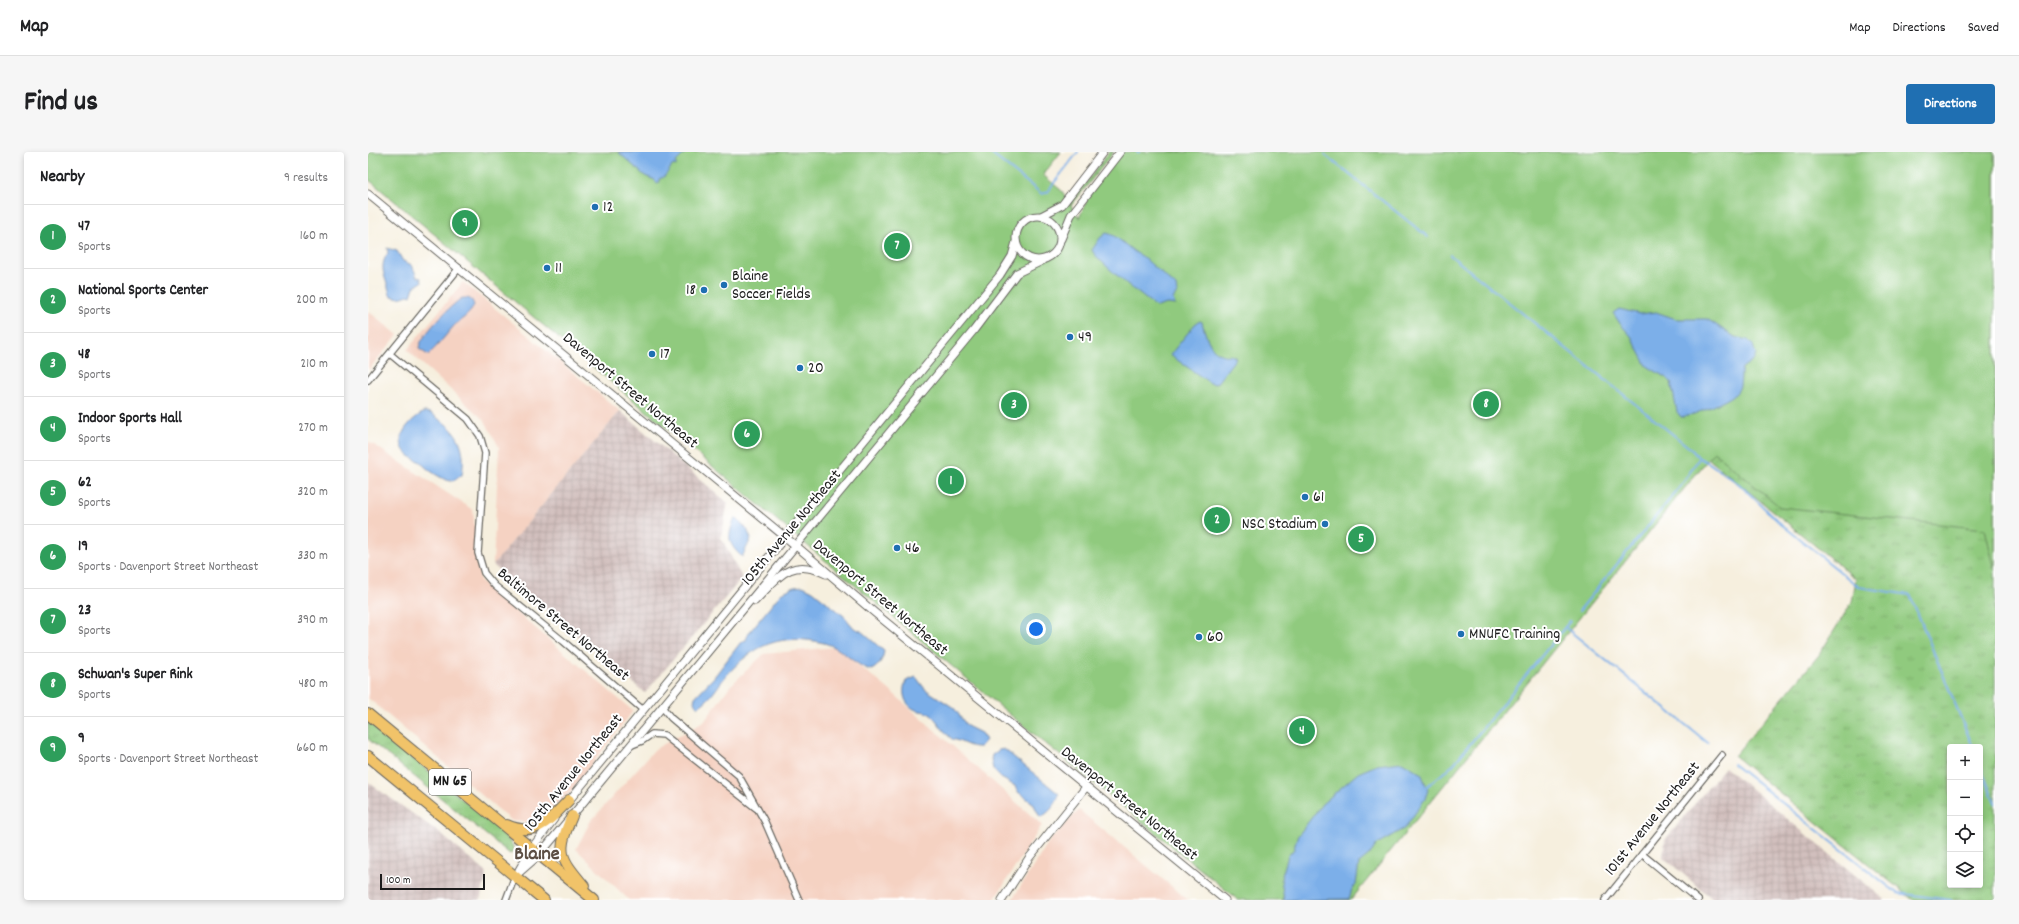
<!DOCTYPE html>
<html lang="en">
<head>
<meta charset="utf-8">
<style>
  body { margin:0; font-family:Dekko,sans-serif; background:#f6f6f6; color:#202124 }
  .controls { position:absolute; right:12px; bottom:12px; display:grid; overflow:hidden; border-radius:4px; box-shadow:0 2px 6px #0003 }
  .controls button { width:36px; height:36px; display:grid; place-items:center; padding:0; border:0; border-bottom:1px solid #e0e0e0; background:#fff; color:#202124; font:20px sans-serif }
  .scale { position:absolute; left:12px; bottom:10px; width:105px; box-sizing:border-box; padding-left:4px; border:2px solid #1c1c1c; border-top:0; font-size:11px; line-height:14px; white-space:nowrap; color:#1c1c1c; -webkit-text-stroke:3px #fff; paint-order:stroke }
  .you { position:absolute; left:668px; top:477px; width:14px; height:14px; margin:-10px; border:3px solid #fff; border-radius:50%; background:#1a73e8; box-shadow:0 0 0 6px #1a73e833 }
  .badge { display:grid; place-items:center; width:26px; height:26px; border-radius:50%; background:#1f6fb2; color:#fff; font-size:13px; font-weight:700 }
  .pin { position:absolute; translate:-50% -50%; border:2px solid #fff; box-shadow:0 1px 4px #0006 }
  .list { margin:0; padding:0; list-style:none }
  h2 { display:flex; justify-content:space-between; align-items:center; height:52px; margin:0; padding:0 16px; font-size:17px }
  h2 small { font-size:13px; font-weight:400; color:#757577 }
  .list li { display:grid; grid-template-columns:26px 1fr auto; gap:12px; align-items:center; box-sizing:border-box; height:64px; padding:0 16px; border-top:1px solid #e0e0e0 }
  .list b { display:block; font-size:15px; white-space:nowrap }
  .list p { margin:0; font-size:13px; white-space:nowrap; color:#757577 }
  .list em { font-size:13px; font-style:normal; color:#757577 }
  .icon { flex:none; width:22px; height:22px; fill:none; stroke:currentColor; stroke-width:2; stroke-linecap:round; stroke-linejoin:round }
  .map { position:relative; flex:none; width:1627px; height:748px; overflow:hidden; border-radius:4px }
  header { display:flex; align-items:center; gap:24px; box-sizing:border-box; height:56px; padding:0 20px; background:#fff; border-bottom:1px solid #e0e0e0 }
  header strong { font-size:19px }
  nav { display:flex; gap:22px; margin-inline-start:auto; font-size:14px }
  .intro { display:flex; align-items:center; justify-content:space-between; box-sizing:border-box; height:96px; padding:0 24px }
  h1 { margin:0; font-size:28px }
  .button { padding:10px 18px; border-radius:4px; background:#1f6fb2; color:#fff; font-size:14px; font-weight:700 }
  main { display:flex; gap:24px; padding:0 24px }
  aside { flex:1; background:#fff; border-radius:4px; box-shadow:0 2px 6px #0003 }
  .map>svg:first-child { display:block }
  .built { fill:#f5d2c2 }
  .industrial { fill:url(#industrial-grid) }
  .grass { fill:url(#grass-tufts); stroke:#56734d; fill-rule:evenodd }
  .garden { fill:url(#garden-dots); stroke:#56734d }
  .pitch { fill:#90ca7e; stroke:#56734d }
  .water { fill:#7cafe9; stroke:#4c6682 }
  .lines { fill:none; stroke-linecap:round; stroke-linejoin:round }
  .stream { stroke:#7cafe9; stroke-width:2 }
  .minor-casing { stroke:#686660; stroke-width:8 }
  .tertiary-casing { stroke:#686660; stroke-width:9 }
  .trunk-casing { stroke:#686660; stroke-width:12 }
  .minor { stroke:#fff; stroke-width:5.5 }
  .tertiary { stroke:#fff; stroke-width:7 }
  .trunk { stroke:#f1c369; stroke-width:10 }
  .poi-dot { fill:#1f6fb2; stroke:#fff; stroke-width:1.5 }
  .labels { text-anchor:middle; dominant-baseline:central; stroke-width:4; stroke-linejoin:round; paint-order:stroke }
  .shield { fill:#fff; stroke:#606060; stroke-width:1 }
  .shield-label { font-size:15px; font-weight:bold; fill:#1c1c1c }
  .poi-label { font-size:16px; fill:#1c1c1c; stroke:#fff; text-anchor:start }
  .street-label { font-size:16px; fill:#1c1c1c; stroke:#fff }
  .district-label { font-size:20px; font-weight:bold; fill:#5d4f45; stroke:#fff }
</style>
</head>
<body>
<header>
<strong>Map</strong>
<nav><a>Map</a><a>Directions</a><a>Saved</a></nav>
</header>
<div class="intro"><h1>Find us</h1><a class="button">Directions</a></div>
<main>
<aside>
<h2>Nearby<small>9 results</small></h2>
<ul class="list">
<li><span class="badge" style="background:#2e9e5b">1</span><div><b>47</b><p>Sports</p></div><em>160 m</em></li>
<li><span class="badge" style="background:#2e9e5b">2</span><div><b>National Sports Center</b><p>Sports</p></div><em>200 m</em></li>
<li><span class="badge" style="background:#2e9e5b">3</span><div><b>48</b><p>Sports</p></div><em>210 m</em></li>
<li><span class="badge" style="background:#2e9e5b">4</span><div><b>Indoor Sports Hall</b><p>Sports</p></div><em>270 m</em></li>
<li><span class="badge" style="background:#2e9e5b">5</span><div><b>62</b><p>Sports</p></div><em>320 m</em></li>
<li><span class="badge" style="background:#2e9e5b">6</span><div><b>19</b><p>Sports · Davenport Street Northeast</p></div><em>330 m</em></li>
<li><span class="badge" style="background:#2e9e5b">7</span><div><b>23</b><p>Sports</p></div><em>390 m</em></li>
<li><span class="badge" style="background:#2e9e5b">8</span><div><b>Schwan's Super Rink</b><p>Sports</p></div><em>480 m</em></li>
<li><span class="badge" style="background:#2e9e5b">9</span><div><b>9</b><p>Sports · Davenport Street Northeast</p></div><em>660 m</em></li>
</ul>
</aside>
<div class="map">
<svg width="1627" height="748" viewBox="0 0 1627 748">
  <defs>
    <pattern id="industrial-grid" width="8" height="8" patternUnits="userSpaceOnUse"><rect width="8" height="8" fill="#d1bfbd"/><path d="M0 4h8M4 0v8" fill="none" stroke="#b3a4a2"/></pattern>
    <pattern id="grass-tufts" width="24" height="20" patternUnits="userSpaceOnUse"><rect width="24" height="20" fill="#90ca7e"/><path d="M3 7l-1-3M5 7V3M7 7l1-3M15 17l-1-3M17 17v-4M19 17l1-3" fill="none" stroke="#7cad6c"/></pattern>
    <pattern id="garden-dots" width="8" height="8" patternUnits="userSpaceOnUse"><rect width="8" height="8" fill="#90ca7e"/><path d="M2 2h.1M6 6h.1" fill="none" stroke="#7cad6c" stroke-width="1.8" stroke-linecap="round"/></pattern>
  </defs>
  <rect width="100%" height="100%" fill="#fff"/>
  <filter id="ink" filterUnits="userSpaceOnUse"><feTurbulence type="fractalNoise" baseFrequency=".025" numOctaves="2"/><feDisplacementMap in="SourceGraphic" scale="8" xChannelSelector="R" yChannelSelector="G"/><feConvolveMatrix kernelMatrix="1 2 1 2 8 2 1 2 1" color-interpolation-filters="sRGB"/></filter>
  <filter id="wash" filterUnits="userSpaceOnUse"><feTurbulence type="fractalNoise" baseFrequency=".012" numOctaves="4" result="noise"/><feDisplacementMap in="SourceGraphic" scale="16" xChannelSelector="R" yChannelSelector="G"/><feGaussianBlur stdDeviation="0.9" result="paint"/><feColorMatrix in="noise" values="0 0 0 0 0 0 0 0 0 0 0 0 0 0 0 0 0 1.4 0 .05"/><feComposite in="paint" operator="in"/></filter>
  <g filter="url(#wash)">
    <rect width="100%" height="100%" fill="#f6efde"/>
    <g class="built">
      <path d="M95,130L252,259L125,413L131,295L117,269L39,198Z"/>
      <path d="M0,159L30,183L0,218Z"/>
      <path d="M0,289L105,358L112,429L265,559L201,642L167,670L144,669L0,546Z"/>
      <path d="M467,495L518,535L674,673L626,748H261L208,697L222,670L287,597L336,570L362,534L396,502Z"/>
      <path d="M711,658L820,748H644L682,688Z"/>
    </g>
    <g class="industrial">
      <path d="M252,259L360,351L353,385L374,426L277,541L125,413Z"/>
      <path d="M1357,615L1517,748H1346L1295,705L1297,688Z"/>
      <path d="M0,630L69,679L119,721L112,748H0Z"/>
    </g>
    <g class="grass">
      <path d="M1627,0V748H1545L1366,604L1451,503L1484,450L1488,427L1168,166ZM1582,595H1612V733H1582Z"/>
      <path d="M0,569L135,681L145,694V700L142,702L0,587Z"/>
    </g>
    <path class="garden" d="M741,0H746L702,55L700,54Z"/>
    <path class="pitch" d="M0,0H693L675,23L694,39L711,66L725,34L752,0H1627V419L1617,377L1412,355L1346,300L983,748H870L640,561L0,27Z"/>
    <g class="water">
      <path d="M250,0H316L317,1L308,10V14L305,13L296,25L291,27V31L289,32L287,28L277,24Z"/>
      <path d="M738,81C749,82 763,100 774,104L808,134L809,141L805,147L807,153L799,152L789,155C778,148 727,107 724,98L732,86Z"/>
      <path d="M19,96L29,99L35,109L44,113L49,125L53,126L54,130L46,135L43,144L40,143C32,146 29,147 22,143C19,127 9,116 20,101Z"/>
      <path d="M94,146C101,146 104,146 106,153C103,163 91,168 85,175C77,184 69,195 60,203L51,197C50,186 84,152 94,146Z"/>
      <path d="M1251,157L1272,162L1288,160L1308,167H1339L1367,185L1380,188L1385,193L1388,203L1385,208L1374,216C1372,223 1374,234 1369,240C1365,247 1320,266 1313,265L1309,260L1303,230L1300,227L1279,214L1263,184L1253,173L1245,161Z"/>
      <path d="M832,169L834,170C837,181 842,201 856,203C861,204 864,202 868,206L848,232L842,231L802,203L827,172Z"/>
      <path d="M56,260C63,260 67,264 72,268C93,281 98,300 94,323C90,325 88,329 83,329C76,329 56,316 53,310C21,298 32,274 56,260Z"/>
      <path d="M367,365L379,377L383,387L374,405C358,390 360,385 367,365Z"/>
      <path d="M426,435L435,434L445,439L476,464L486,476L493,479L516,499C515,507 511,515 503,518C485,513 474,495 456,491C413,481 386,492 358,524C348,536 344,546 330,555L326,550L327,545L346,525L373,490L378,488L380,482L410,445L415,440Z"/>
      <path d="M548,525L557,537L586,556L599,574L613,581L618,588L612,595C601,596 594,589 584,587C575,580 571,570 563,563C558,559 554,560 548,558C536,553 533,540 538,529Z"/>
      <path d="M636,597L691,642C690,650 680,663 672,665L665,651L650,640L647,634L633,626L625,617L623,608L624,603L631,598Z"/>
      <path d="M1034,610L1053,621L1060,638L1057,647L1037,676L1009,692L1003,701L991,711L988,733L984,737L981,747L916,748L913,727L920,704L926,697L929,685L954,652L990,621L1009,613Z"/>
    </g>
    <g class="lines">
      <g class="stream">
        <path d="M621,0L674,42L679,40L710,0"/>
        <path d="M769,0H771"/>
        <path d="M957,3L1060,85"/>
        <path d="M1082,103L1323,297L1331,306L1315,331L1211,459"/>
        <path d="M1331,306L1341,311L1371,332L1413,372L1491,435L1542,443L1605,595"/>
        <path d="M1198,476L1340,591"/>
        <path d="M1365,612L1529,741L1583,748"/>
        <path d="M1612,613L1627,651"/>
        <path d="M1058,635L1084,614L1202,469"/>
      </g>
    </g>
  </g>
  <g filter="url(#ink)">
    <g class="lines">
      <defs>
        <g id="minor">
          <path d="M22,202L100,267L112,284L117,301L110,401L116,421L127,434L195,489L275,558"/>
          <path d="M0,228L91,116"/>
          <path d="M294,555L303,566L371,624L397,670L431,748"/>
          <path d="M264,593L274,589L284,582L296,583L388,656"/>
          <path d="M1274,702L1330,748"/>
          <path d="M138,748L147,724"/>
          <path d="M1237,748L1354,603"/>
        </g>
        <g id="tertiary">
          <path d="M0,42L433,398L507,461L857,748"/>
          <circle cx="670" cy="86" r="22"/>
          <path d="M673,64L694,53L735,0"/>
          <path d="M693,87L703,63L752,0"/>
          <path d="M387,449C410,426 422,404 458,422"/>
          <path d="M199,651L632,123L644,104L648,90"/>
          <path d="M151,718L163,697L186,667"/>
          <path d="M147,724L171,703L233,629L606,178L649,121L674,109"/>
          <path d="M634,748L661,706L718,635"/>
        </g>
        <g id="trunk">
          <path d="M0,562L226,748"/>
          <path d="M0,604L176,748"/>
          <path d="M204,664C188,701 192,705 216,734"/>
          <path d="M139,673C169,686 181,668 201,648"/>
        </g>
      </defs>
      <use href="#minor" class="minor-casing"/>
      <use href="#tertiary" class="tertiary-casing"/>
      <use href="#trunk" class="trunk-casing"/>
      <use href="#minor" class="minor"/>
      <use href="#tertiary" class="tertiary"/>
      <use href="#trunk" class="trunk"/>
    </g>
  </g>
  <g class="poi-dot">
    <circle cx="227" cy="55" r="4"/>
    <circle cx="179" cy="116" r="4"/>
    <circle cx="356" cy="133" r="4"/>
    <circle cx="336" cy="138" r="4"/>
    <circle cx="702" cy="185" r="4"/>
    <circle cx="284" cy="202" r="4"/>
    <circle cx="432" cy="216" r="4"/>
    <circle cx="937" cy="345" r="4"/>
    <circle cx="957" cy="372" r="4"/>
    <circle cx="529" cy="396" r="4"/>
    <circle cx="1093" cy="482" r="4"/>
    <circle cx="831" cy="485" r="4"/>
  </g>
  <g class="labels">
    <rect class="shield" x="61" y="617" width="42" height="26" rx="3"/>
    <g class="shield-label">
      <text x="82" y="630">MN 65</text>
    </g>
    <g class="poi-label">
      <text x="235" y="55">12</text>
      <text x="187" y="116">11</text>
      <text x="364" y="124">Blaine<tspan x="364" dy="18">Soccer Fields</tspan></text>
      <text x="328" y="138" text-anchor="end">18</text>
      <text x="710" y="185">49</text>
      <text x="292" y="202">17</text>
      <text x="440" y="216">20</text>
      <text x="945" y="345">61</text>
      <text x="949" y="372" text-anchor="end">NSC Stadium</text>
      <text x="537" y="396">46</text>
      <text x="1101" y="482">MNUFC Training</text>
      <text x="839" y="485">60</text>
    </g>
    <g class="street-label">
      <text transform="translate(262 239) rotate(40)">Davenport Street Northeast</text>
      <text transform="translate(424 376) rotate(-50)">105th Avenue Northeast</text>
      <text transform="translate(512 446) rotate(40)">Davenport Street Northeast</text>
      <text transform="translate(195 473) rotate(40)">Baltimore Street Northeast</text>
      <text transform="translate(206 621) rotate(-51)">105th Avenue Northeast</text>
      <text transform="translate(761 652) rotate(39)">Davenport Street Northeast</text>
      <text transform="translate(1285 667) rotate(-51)">101st Avenue Northeast</text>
    </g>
    <g class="district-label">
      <text x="169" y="703">Blaine</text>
    </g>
  </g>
</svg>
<div class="controls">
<button>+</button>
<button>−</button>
<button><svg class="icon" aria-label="locate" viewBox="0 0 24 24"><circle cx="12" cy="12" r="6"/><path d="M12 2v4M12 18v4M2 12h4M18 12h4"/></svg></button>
<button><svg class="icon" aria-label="layers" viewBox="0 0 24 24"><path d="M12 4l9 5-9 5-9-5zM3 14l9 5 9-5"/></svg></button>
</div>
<div class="scale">100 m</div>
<div class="you"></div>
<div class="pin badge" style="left:583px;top:329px;background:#2e9e5b">1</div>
<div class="pin badge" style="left:849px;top:368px;background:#2e9e5b">2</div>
<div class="pin badge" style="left:646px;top:253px;background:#2e9e5b">3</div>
<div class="pin badge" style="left:934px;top:579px;background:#2e9e5b">4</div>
<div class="pin badge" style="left:993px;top:387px;background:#2e9e5b">5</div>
<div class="pin badge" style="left:379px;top:282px;background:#2e9e5b">6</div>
<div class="pin badge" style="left:529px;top:94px;background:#2e9e5b">7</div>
<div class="pin badge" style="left:1118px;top:252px;background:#2e9e5b">8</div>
<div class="pin badge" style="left:97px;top:71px;background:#2e9e5b">9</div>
</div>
</main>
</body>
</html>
